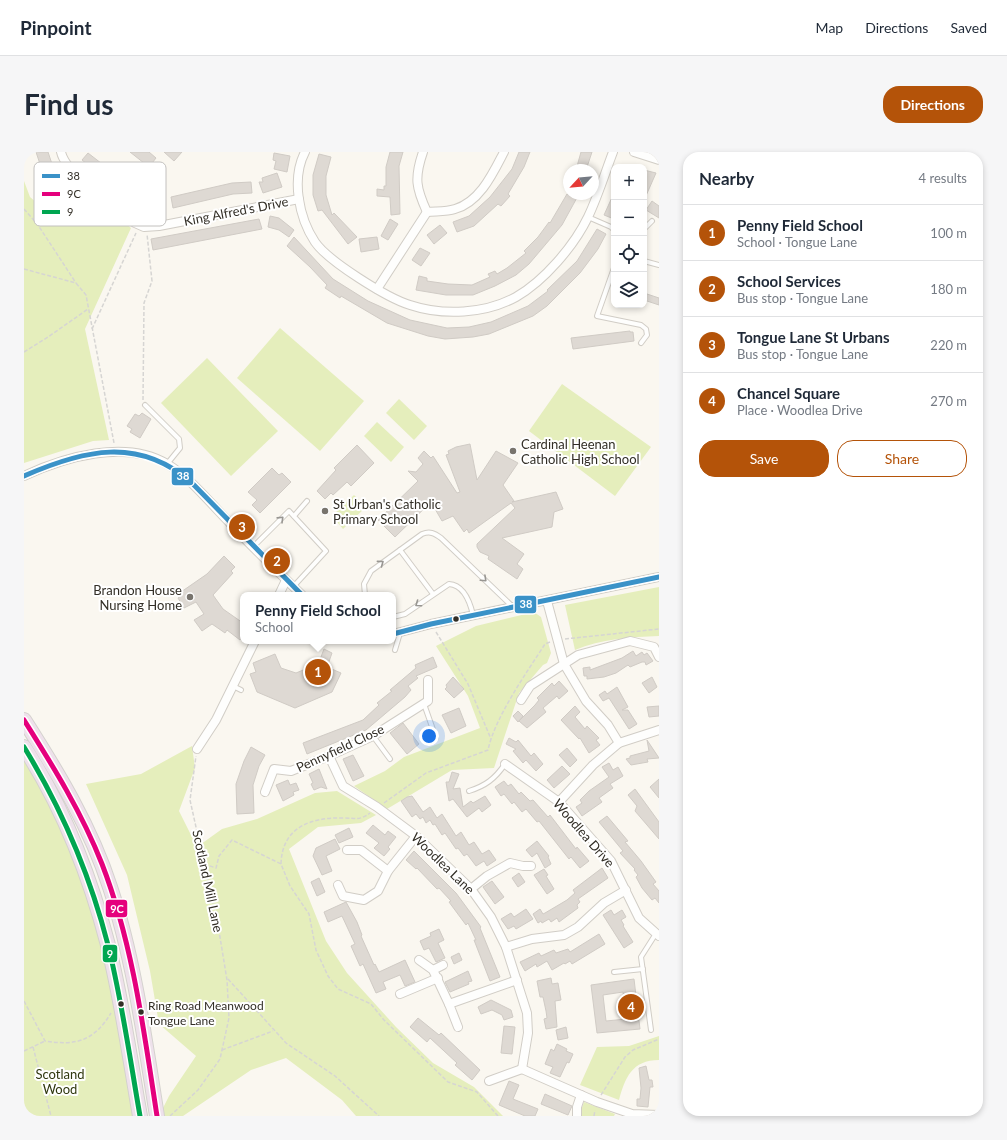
<!DOCTYPE html>
<html lang="en">
<head>
<meta charset="utf-8">
<style>
  body { margin:0; font-family:Lato,sans-serif; background:#f6f6f7; color:#1f2937 }
  .controls { position:absolute; right:12px; top:12px; display:grid; overflow:hidden; border-radius:8px; box-shadow:0 2px 6px #0003 }
  .controls button { width:36px; height:36px; display:grid; place-items:center; padding:0; border:0; border-bottom:1px solid #e0e1e3; background:#fff; color:#1f2937; font:20px sans-serif }
  .compass { position:absolute; left:539px; top:12px; width:36px; height:36px; border-radius:50%; background:#fff; box-shadow:0 2px 6px #0003; rotate:244deg }
  .you { position:absolute; left:405px; top:584px; width:14px; height:14px; margin:-10px; border:3px solid #fff; border-radius:50%; background:#1a73e8; box-shadow:0 0 0 6px #1a73e833 }
  .badge { display:grid; place-items:center; width:26px; height:26px; border-radius:50%; background:#b45309; color:#fff; font-size:13px; font-weight:700 }
  .pin { position:absolute; translate:-50% -50%; border:2px solid #fff; box-shadow:0 1px 4px #0006 }
  .popup { position:absolute; left:216px; top:440px; width:156px; height:52px; box-sizing:border-box; display:grid; place-content:center; border-radius:8px; background:#fff; filter:drop-shadow(0 1px 3px #0005); font-size:13px; white-space:nowrap; color:#747a83 }
  .popup b { font-size:15px; color:#1f2937 }
  .popup::after { content:''; position:absolute; left:50%; top:100%; margin-left:-8px; border:8px solid transparent; border-top-color:#fff }
  .list { margin:0; padding:0; list-style:none }
  h2 { display:flex; justify-content:space-between; align-items:center; height:52px; margin:0; padding:0 16px; font-size:17px }
  h2 small { font-size:13px; font-weight:400; color:#747a83 }
  .list li { display:grid; grid-template-columns:26px 1fr auto; gap:12px; align-items:center; box-sizing:border-box; height:56px; padding:0 16px; border-top:1px solid #e0e1e3 }
  .list b { display:block; font-size:15px; white-space:nowrap }
  .list p { margin:0; font-size:13px; white-space:nowrap; color:#747a83 }
  .list em { font-size:13px; font-style:normal; color:#747a83 }
  .actions { display:flex; gap:8px; padding:12px 16px }
  .actions a { flex:1; padding:9px 0; border:1px solid #b45309; border-radius:16px; text-align:center; font-size:14px; color:#b45309 }
  .actions .main { background:#b45309; color:#fff }
  .icon { flex:none; width:22px; height:22px; fill:none; stroke:currentColor; stroke-width:2; stroke-linecap:round; stroke-linejoin:round }
  .map { position:relative; flex:none; width:635px; height:964px; overflow:hidden; border-radius:16px }
  header { display:flex; align-items:center; gap:24px; box-sizing:border-box; height:56px; padding:0 20px; background:#fff; border-bottom:1px solid #e0e1e3 }
  header strong { font-size:19px }
  nav { display:flex; gap:22px; margin-inline-start:auto; font-size:14px }
  .intro { display:flex; align-items:center; justify-content:space-between; box-sizing:border-box; height:96px; padding:0 24px }
  h1 { margin:0; font-size:28px }
  .button { padding:10px 18px; border-radius:16px; background:#b45309; color:#fff; font-size:14px; font-weight:700 }
  main { display:flex; gap:24px; padding:0 24px }
  aside { flex:1; background:#fff; border-radius:16px; box-shadow:0 2px 6px #0003 }
  .map>svg:first-child { display:block }
  .green { fill:#e5eebc }
  .building { fill:#ded9d3; stroke:#d0cbc5; fill-rule:evenodd }
  .lines { fill:none; stroke-linecap:round; stroke-linejoin:round }
  .lane-casing { stroke:#d1cdc6; stroke-width:6 }
  .street-casing { stroke:#d1cdc6; stroke-width:10 }
  .highway-casing { stroke:#d4d2ce; stroke-width:16 }
  .path { stroke:#d6d5d3; stroke-width:1.5; stroke-dasharray:4 2; stroke-linecap:butt }
  .lane { stroke:#fefefd; stroke-width:4 }
  .street { stroke:#fefefd; stroke-width:8 }
  .highway { stroke:#eee1eb; stroke-width:14 }
  .bus-1-casing { stroke:#fff; stroke-width:8 }
  .bus-2-casing { stroke:#fff; stroke-width:8 }
  .bus-3-casing { stroke:#fff; stroke-width:8 }
  .bus-1 { stroke:#3a92c8; stroke-width:5 }
  .bus-2 { stroke:#e5007d; stroke-width:5 }
  .bus-3 { stroke:#00a651; stroke-width:5 }
  .oneway { stroke:#989692 }
  .poi-dot { fill:#78746d; stroke:#fff; stroke-width:1.5 }
  .bus-dot { fill:#322e26; stroke:#fff; stroke-width:1.5 }
  .labels { text-anchor:middle; dominant-baseline:central; stroke-width:4; stroke-linejoin:round; paint-order:stroke }
  .bus-label { font-size:12px; fill:#322e26; stroke:#fff; text-anchor:start }
  .street-label { font-size:13px; fill:#322e26; stroke:#fff }
  .poi-label { font-size:13px; fill:#322e26; stroke:#fff; text-anchor:start }
  .park-label { font-size:13px; fill:#30380f; stroke:#fff }
  .key { fill:#fff; stroke:#c2c0be; stroke-width:1 }
  .key-label { font-size:11px; fill:#322e26 }
  .line-badge { stroke:#fff; stroke-width:1.5 }
  .badge-label { font-size:11px; text-anchor:middle; font-weight:bold; fill:#fff }
</style>
</head>
<body>
<header>
<strong>Pinpoint</strong>
<nav><a>Map</a><a>Directions</a><a>Saved</a></nav>
</header>
<div class="intro"><h1>Find us</h1><a class="button">Directions</a></div>
<main>
<div class="map">
<svg width="635" height="964" viewBox="0 0 635 964">
  <rect width="100%" height="100%" fill="#faf7f0"/>
  <g class="green">
    <path d="M0,29L6,45L34,69L60,38L107,76L61,177L85,288L69,289L0,311Z"/>
    <path d="M256,176L340,249L296,299L213,226Z"/>
    <path d="M183,206L254,279L207,324L137,251Z"/>
    <path d="M538,232L627,295L591,344L505,279Z"/>
    <path d="M375,247L403,274L390,288L362,261Z"/>
    <path d="M353,270L380,295L367,310L340,284Z"/>
    <path d="M330,343L342,355L319,377L308,364Z"/>
    <path d="M635,435V484C607,485 577,487 551,498L541,453Z"/>
    <path d="M510,460L517,465L527,501L523,511L519,513L495,541L470,616L428,618L363,657L330,634L361,619L380,605L456,576L444,544L412,494L452,474Z"/>
    <path d="M168,594L171,616L155,659L173,695L198,677L233,667L291,641L313,639L352,663L337,671L294,675L265,697L302,789L323,821L372,875L409,911L450,935L479,964H332L318,948L262,906L227,918L159,964H139L138,958L145,944L172,904L135,872L126,819L103,723L62,632L117,622Z"/>
    <path d="M0,595L69,741L116,964H0Z"/>
    <path d="M635,884V908C608,908 601,926 595,948L556,933L573,895L605,894Z"/>
    <path d="M560,950L591,962L590,964H555Z"/>
  </g>
  <g class="building">
    <path d="M12,0H24L34,30L23,33Z"/>
    <path d="M106,0H125L132,6L125,15Z"/>
    <path d="M140,0H158L150,9Z"/>
    <path d="M366,0H379L375,14L376,62L367,63L366,45L353,44V37L360,38V34H362V15Z"/>
    <path d="M495,0H506L500,15L484,42L486,44L477,54L474,52L450,74L433,80L429,70L445,64L466,45L488,17Z"/>
    <path d="M557,0H568L562,18H552Z"/>
    <path d="M64,1L113,39L134,48L130,57L108,48L58,8Z"/>
    <path d="M250,1L266,4L263,20L250,17L252,9L249,8Z"/>
    <path d="M295,2L307,5L302,24V43L308,63L310,61L333,85L324,92L298,58L294,59L289,43V23Z"/>
    <path d="M620,18L632,21L621,46H620Z"/>
    <path d="M253,21L258,35L239,41L235,30H239L238,26Z"/>
    <path d="M227,30L228,41L209,42L149,56L147,45L208,31Z"/>
    <path d="M38,33L51,44L45,50L32,40Z"/>
    <path d="M590,41V67L580,63Z"/>
    <path d="M543,42H555L538,73L505,112L492,123L471,134L449,143H422L392,138L395,124L403,126V129L424,132L448,133L466,125L464,122L471,119L473,122L483,116L502,101L500,99L514,85L525,70L526,71Z"/>
    <path d="M628,49L635,54V66L622,58Z"/>
    <path d="M246,64L255,66L270,78L265,85L255,78L244,75Z"/>
    <path d="M235,67L238,77L129,98L127,87Z"/>
    <path d="M366,67L374,72L364,88L357,84Z"/>
    <path d="M416,73L423,81L410,92L403,83Z"/>
    <path d="M573,77L582,82L574,97L556,121L523,154L509,164L465,182L449,185L421,187L404,184L363,171L317,144L316,146L301,136L303,133L286,115L263,94L270,85L309,127L344,149L386,168L423,176L445,175L467,170L504,154L524,139L523,138L553,109Z"/>
    <path d="M353,85L355,97L337,100L335,87Z"/>
    <path d="M396,96L406,101L397,114L388,108Z"/>
    <path d="M620,141L635,146V153L620,148Z"/>
    <path d="M606,179V180H609L610,189L549,197L547,186Z"/>
    <path d="M118,261L127,267L116,286L106,280L108,277L103,274L111,262L115,264Z"/>
    <path d="M446,292L453,328L472,299L494,311L479,333L490,349L488,350L532,340L539,357L530,360L528,375L478,386L500,402L493,412L499,417L493,427L464,407L465,404L456,400L453,395V392L491,356L487,351L445,381L443,377L440,380L429,364L418,369L407,350L371,385L354,368L394,329L384,319L392,320L399,312L394,306L400,299L407,306L409,304L433,341L436,340L422,303L425,302L424,299L432,295Z"/>
    <path d="M333,293L350,311L327,334L323,330L309,343L307,341L301,347L293,339L312,318L310,316Z"/>
    <path d="M248,316L255,323L258,321L267,330L236,361L228,353L233,348L224,340Z"/>
    <path d="M200,404L211,415L207,419L209,421L189,443L199,457L219,471V483L216,488L203,478L201,481L188,472L178,479L170,468L180,462L172,450L160,456L154,446L159,443L157,440L183,422Z"/>
    <path d="M300,497L308,501L303,515L317,521L308,540L271,556L233,540L226,522L232,520L229,511L251,502L257,516L272,521L284,516L289,526Z"/>
    <path d="M609,499L612,504L618,500L620,503L623,501L629,509L622,513L621,510H618L606,515L604,513L592,521L580,525L563,527V524H560L559,516L566,515V518L598,506Z"/>
    <path d="M409,505L413,515L392,524L394,526L384,534L387,538L381,545L342,578L283,602L279,591L339,568L355,553L353,551L368,539L366,538L392,516L391,513Z"/>
    <path d="M429,525L440,537L430,546L421,537L423,535L422,533Z"/>
    <path d="M628,525L633,535L625,541L618,531Z"/>
    <path d="M535,529L544,539L535,547L533,544L519,556L522,560L503,576L495,569L511,553L515,548L513,546L528,531L530,534Z"/>
    <path d="M593,535L604,555L598,558H604L613,572L605,577L585,546L579,549L575,543L581,539L583,542Z"/>
    <path d="M551,554L556,560L551,565L561,577L563,574L575,586L572,588L576,593L565,601L556,586L555,587L537,568Z"/>
    <path d="M635,554V564L625,565L623,555Z"/>
    <path d="M435,556L442,574L427,581L418,563Z"/>
    <path d="M494,559L499,564L494,570L489,564Z"/>
    <path d="M379,571L395,592L383,602L366,581Z"/>
    <path d="M485,586L492,590L494,588L507,604L510,601L519,612L512,619L502,608L499,611L489,599L492,597L482,592Z"/>
    <path d="M623,588L635,606L623,607L624,610L607,613L602,607L606,606V604L625,599Z"/>
    <path d="M227,595L241,603L235,614L229,633L230,661L213,662L212,632L220,609Z"/>
    <path d="M543,596L553,608L546,615L535,603Z"/>
    <path d="M329,603L340,624L329,629L319,607Z"/>
    <path d="M585,611L589,618L594,615L599,624L586,632L589,636L575,646L578,650L558,664L552,655L558,651L556,648L565,639L585,625L578,615Z"/>
    <path d="M538,614L546,622L530,636L523,628Z"/>
    <path d="M295,617L303,637L297,635L290,638L287,632L289,631L285,622Z"/>
    <path d="M428,620L435,622L429,637L436,636L439,655L447,649L449,651L461,644L467,653L458,660L455,656L443,665L429,647L425,649L422,630H425Z"/>
    <path d="M635,627V646L626,635Z"/>
    <path d="M264,628L266,633L272,631L275,638L269,640L270,643L259,649L252,633Z"/>
    <path d="M480,629L484,634L487,632L495,642L497,640L506,649L509,648L524,665L526,663L552,697L553,695L565,709L556,716L547,705L545,707L515,669L513,670L502,657L498,660L490,650L488,652L480,642L477,644L471,635Z"/>
    <path d="M611,637L635,670V687L611,659L613,654L604,643Z"/>
    <path d="M388,644L399,660L406,655L413,666L418,662L432,684L437,680L445,693L450,690L458,702L465,698L472,708L463,714L460,709L452,714L443,702L440,704L434,696L432,697L421,681L418,683L411,672L409,673L406,668L402,671L399,665L396,667L392,662L388,665L377,649L383,645Z"/>
    <path d="M583,664L604,689L601,690L617,709L632,730L629,732L635,739V751L631,746L628,748L618,736L612,725L614,723L610,718L611,717L596,701L599,699L575,670Z"/>
    <path d="M349,673L361,683L364,679L372,685L364,695L366,697L360,704L350,696L355,691L342,681Z"/>
    <path d="M325,676L329,685L315,691L311,683Z"/>
    <path d="M311,687L316,697L302,704L308,719L298,723L289,704L292,696Z"/>
    <path d="M513,689L525,704L524,705L527,712L521,716L513,701L508,705L502,698Z"/>
    <path d="M390,699L432,741L457,775L456,776L476,825L466,829L450,788H452L444,771L442,773L425,750L427,749L415,736L413,737L393,716L392,717L382,708Z"/>
    <path d="M578,716L584,726L554,747L556,750L553,753L554,756L535,770L533,766L527,770L525,767L518,771L517,769L514,771L509,762L516,757L519,762L521,761L543,748L551,741L549,738Z"/>
    <path d="M520,717L524,723L522,724L530,737L523,742L510,723Z"/>
    <path d="M495,721L501,730L494,735L488,726Z"/>
    <path d="M295,726L301,740L293,744L287,730Z"/>
    <path d="M468,729L480,745L471,752L459,735Z"/>
    <path d="M322,750L333,770L338,783L337,784L350,813L351,812L355,820L381,808L391,830L381,834L376,823L359,830L362,837L352,841L339,812L336,814L327,794L331,792L318,764L304,770L300,760Z"/>
    <path d="M502,757L509,767L492,777L490,774L484,777L477,767L487,761L490,765Z"/>
    <path d="M587,758L590,763L598,758L602,765L597,768L600,773L599,774L609,790L600,796L579,763Z"/>
    <path d="M415,777L420,788L414,791L421,806L412,810L405,796L400,798L396,789L407,784L406,781Z"/>
    <path d="M575,782L581,792L548,812L546,809L541,812L540,811L528,818L523,809L513,815L512,812L501,819L496,810L515,801L517,804L530,798L532,801L544,797L546,800Z"/>
    <path d="M435,801L438,808L430,812L427,805Z"/>
    <path d="M444,819L448,829L444,830L445,832L426,840L421,830Z"/>
    <path d="M527,826L528,832L534,831L537,848L531,849L533,875L522,877L520,867L523,866L522,859L519,845H516L513,829Z"/>
    <path d="M610,827L616,877L573,881L567,833ZM599,840L602,867L582,869L579,843Z"/>
    <path d="M467,848L487,858L489,865L480,868L478,863L468,858L457,862L454,855Z"/>
    <path d="M394,866L415,883L417,881L456,918L448,928L431,913L433,911L406,886L403,890L386,875Z"/>
    <path d="M480,874L491,875L488,902L477,901Z"/>
    <path d="M542,875L544,886L534,888L532,878Z"/>
    <path d="M533,892L543,897L542,899L549,902L545,911L543,910L536,925L526,921L529,915L521,912L527,897L530,899Z"/>
    <path d="M622,914L625,928H628L629,935H626L624,955L613,954V947H616L617,936L615,916Z"/>
    <path d="M485,929L495,933L489,947L514,957L511,964H501L475,953Z"/>
    <path d="M521,942L548,954L544,963L517,952Z"/>
  </g>
  <g class="lines">
    <defs>
      <g id="lane">
        <path d="M564,65L587,75L590,78"/>
        <path d="M620,77L628,69"/>
        <path d="M620,109L635,113"/>
        <path d="M590,116L573,164L617,173L622,177L623,183L617,191"/>
        <path d="M121,253L155,287L156,296L143,312"/>
        <path d="M270,364L283,349"/>
        <path d="M229,395L265,359L302,399L269,435"/>
        <path d="M376,398L409,442"/>
        <path d="M341,443L340,432L347,419L398,382C406,379 410,381 417,386L489,455"/>
        <path d="M369,465L381,462L425,432C440,433 446,450 449,463"/>
        <path d="M371,498L376,481"/>
        <path d="M209,534L217,538"/>
        <path d="M400,552L412,586"/>
        <path d="M349,584L366,607"/>
        <path d="M445,639C461,634 471,627 481,612"/>
        <path d="M590,820L619,817"/>
        <path d="M627,878L617,805L631,783"/>
      </g>
      <g id="street">
        <path d="M37,0C42,23 92,56 111,71L120,75L135,74L275,47"/>
        <path d="M281,0C267,27 275,66 291,90C304,109 363,146 386,153C419,164 461,162 492,145C520,129 550,94 564,65C574,44 581,21 589,0"/>
        <path d="M399,0C390,26 392,36 403,60"/>
        <path d="M610,0L635,8"/>
        <path d="M403,60C412,59 422,60 431,57C456,50 469,21 480,0"/>
        <path d="M353,137L403,60"/>
        <path d="M0,324C40,305 102,287 143,312C166,325 186,351 205,370C228,395 253,419 278,443"/>
        <path d="M255,443L262,428"/>
        <path d="M523,449L540,512L562,549L584,573L595,591"/>
        <path d="M369,482L407,472L635,425"/>
        <path d="M497,548L506,534L554,503L606,489L630,495L635,505"/>
        <path d="M173,597L192,568L231,489"/>
        <path d="M305,604L319,634L353,655L392,684L447,737L467,765L482,795L503,861L504,881L498,917"/>
        <path d="M481,612L535,650L587,709L615,766L635,784"/>
        <path d="M241,640L250,617L267,619L305,604L349,584L404,549V528"/>
        <path d="M535,650L569,613L595,591L635,578"/>
        <path d="M323,698H337L364,719"/>
        <path d="M314,733L319,744L340,748L354,739L364,719L392,684"/>
        <path d="M447,737L463,724L486,711L499,714H507"/>
        <path d="M482,795L508,787L540,783L554,775L580,751L602,738"/>
        <path d="M395,808L409,818L425,852"/>
        <path d="M409,818L419,813"/>
        <path d="M376,842L414,826"/>
        <path d="M434,875L425,852L493,828"/>
        <path d="M498,917L573,950L608,962L635,963"/>
        <path d="M465,929L498,917"/>
        <path d="M553,964V955L557,943"/>
      </g>
      <g id="highway">
        <path d="M0,568C34,621 67,676 86,735C110,807 121,889 133,964"/>
        <path d="M0,595C39,655 66,724 84,793C98,849 106,907 116,964"/>
      </g>
    </defs>
    <use href="#lane" class="lane-casing"/>
    <use href="#street" class="street-casing"/>
    <use href="#highway" class="highway-casing"/>
    <g class="path">
      <path d="M0,57L14,73L52,131"/>
      <path d="M0,117L52,131L62,143L90,291"/>
      <path d="M68,177L112,81"/>
      <path d="M0,200L24,185L64,157"/>
      <path d="M119,248L120,151L128,129L123,82"/>
      <path d="M412,480L444,532L467,587"/>
      <path d="M541,487L635,477"/>
      <path d="M360,651L402,621L464,598C471,565 503,520 521,492L526,490"/>
      <path d="M180,712L192,716L195,704L208,688L257,712L266,734L285,762L292,798L304,824L314,837L347,852L360,868L424,930L453,940L474,964"/>
      <path d="M257,712C258,675 287,665 320,666C332,666 335,669 346,661"/>
      <path d="M204,827L262,891L311,924L355,964"/>
      <path d="M0,849L21,889C52,894 70,889 87,861"/>
      <path d="M9,895L27,964"/>
      <path d="M198,898L249,879"/>
      <path d="M0,899L21,889"/>
      <path d="M577,943L601,905L609,898L635,887"/>
      <path d="M146,964L174,938L196,907L205,866L203,828L195,779L166,648L172,604"/>
      <path d="M570,964L571,958"/>
    </g>
    <use href="#lane" class="lane"/>
    <use href="#street" class="street"/>
    <use href="#highway" class="highway"/>
    <defs>
      <g id="bus-1">
        <path d="M0,324C59,298 115,284 168,331L278,443"/>
        <path d="M369,482L407,472L635,425"/>
      </g>
      <path id="bus-2" d="M0,568C29,614 58,661 78,712C109,792 120,880 133,964"/>
      <path id="bus-3" d="M0,595C38,657 66,723 84,793C98,849 106,907 116,964"/>
    </defs>
    <use href="#bus-1" class="bus-1-casing"/>
    <use href="#bus-2" class="bus-2-casing"/>
    <use href="#bus-3" class="bus-3-casing"/>
    <use href="#bus-1" class="bus-1"/>
    <use href="#bus-2" class="bus-2"/>
    <use href="#bus-3" class="bus-3"/>
  </g>
  <defs><path id="oneway-chevron" d="M-2-3.5L2.5 0L-2 3.5" fill="none" stroke-width="1.6" stroke-linecap="round" stroke-linejoin="round"/></defs>
  <g class="oneway">
    <use href="#oneway-chevron" transform="translate(257 367) rotate(-44)"/>
    <use href="#oneway-chevron" transform="translate(357 411) rotate(-36)"/>
    <use href="#oneway-chevron" transform="translate(460 427) rotate(43)"/>
    <use href="#oneway-chevron" transform="translate(394 452) rotate(145)"/>
  </g>
  <g class="poi-dot">
    <circle cx="489" cy="299" r="4"/>
    <circle cx="301" cy="359" r="4"/>
    <circle cx="166" cy="445" r="4"/>
  </g>
  <g class="bus-dot">
    <circle cx="432" cy="467" r="3.5"/>
    <circle cx="97" cy="852" r="3.5"/>
    <circle cx="117" cy="860" r="3.5"/>
  </g>
  <g class="labels">
    <g class="bus-label">
      <text x="124" y="853">Ring Road Meanwood<tspan x="124" dy="15">Tongue Lane</tspan></text>
    </g>
    <g class="street-label">
      <text transform="translate(212 59) rotate(-11)">King Alfred's Drive</text>
      <text transform="translate(316 596) rotate(-25)">Pennyfield Close</text>
      <text transform="translate(560 681) rotate(49)">Woodlea Drive</text>
      <text transform="translate(419 711) rotate(44)">Woodlea Lane</text>
      <text transform="translate(184 729) rotate(78)">Scotland Mill Lane</text>
    </g>
    <g class="poi-label">
      <text x="497" y="292">Cardinal Heenan<tspan x="497" dy="15">Catholic High School</tspan></text>
      <text x="309" y="352">St Urban's Catholic<tspan x="309" dy="15">Primary School</tspan></text>
      <text x="158" y="438" text-anchor="end">Brandon House<tspan x="158" dy="15">Nursing Home</tspan></text>
    </g>
    <g class="park-label">
      <text x="36" y="922">Scotland<tspan x="36" dy="15">Wood</tspan></text>
    </g>
  </g>
  <rect x="10" y="10" width="132" height="64" rx="6" class="key"/>
  <rect x="18" y="22" width="18" height="4" fill="#3a92c8"/>
  <rect x="18" y="40" width="18" height="4" fill="#e5007d"/>
  <rect x="18" y="58" width="18" height="4" fill="#00a651"/>
  <g class="key-label">
    <text x="43" y="28">38</text>
    <text x="43" y="46">9C</text>
    <text x="43" y="64">9</text>
  </g>
  <g class="line-badge">
    <rect x="147" y="315" width="23" height="19" rx="4" fill="#3a92c8"/>
    <rect x="490" y="443" width="23" height="19" rx="4" fill="#3a92c8"/>
    <rect x="81" y="747" width="23" height="19" rx="4" fill="#e5007d"/>
    <rect x="78" y="792" width="16" height="19" rx="4" fill="#00a651"/>
  </g>
  <g class="badge-label">
    <text x="159" y="328">38</text>
    <text x="502" y="456">38</text>
    <text x="93" y="761">9C</text>
    <text x="86" y="806">9</text>
  </g>
</svg>
<div class="controls">
<button>+</button>
<button>−</button>
<button><svg class="icon" aria-label="locate" viewBox="0 0 24 24"><circle cx="12" cy="12" r="6"/><path d="M12 2v4M12 18v4M2 12h4M18 12h4"/></svg></button>
<button><svg class="icon" aria-label="layers" viewBox="0 0 24 24"><path d="M12 4l9 5-9 5-9-5zM3 14l9 5 9-5"/></svg></button>
</div>
<svg class="compass" viewBox="-18 -18 36 36"><path d="M0-13l5 13h-10z" fill="#e53935"/><path d="M0 13l5-13h-10z" fill="#747a83"/></svg>
<div class="you"></div>
<div class="pin badge" style="left:294px;top:520px">1</div>
<div class="popup"><b>Penny Field School</b>School</div>
<div class="pin badge" style="left:253px;top:409px">2</div>
<div class="pin badge" style="left:218px;top:375px">3</div>
<div class="pin badge" style="left:607px;top:855px">4</div>
</div>
<aside>
<h2>Nearby<small>4 results</small></h2>
<ul class="list">
<li><span class="badge">1</span><div><b>Penny Field School</b><p>School · Tongue Lane</p></div><em>100 m</em></li>
<li><span class="badge">2</span><div><b>School Services</b><p>Bus stop · Tongue Lane</p></div><em>180 m</em></li>
<li><span class="badge">3</span><div><b>Tongue Lane St Urbans</b><p>Bus stop · Tongue Lane</p></div><em>220 m</em></li>
<li><span class="badge">4</span><div><b>Chancel Square</b><p>Place · Woodlea Drive</p></div><em>270 m</em></li>
</ul>
<div class="actions"><a class="main">Save</a><a>Share</a></div>
</aside>
</main>
</body>
</html>
